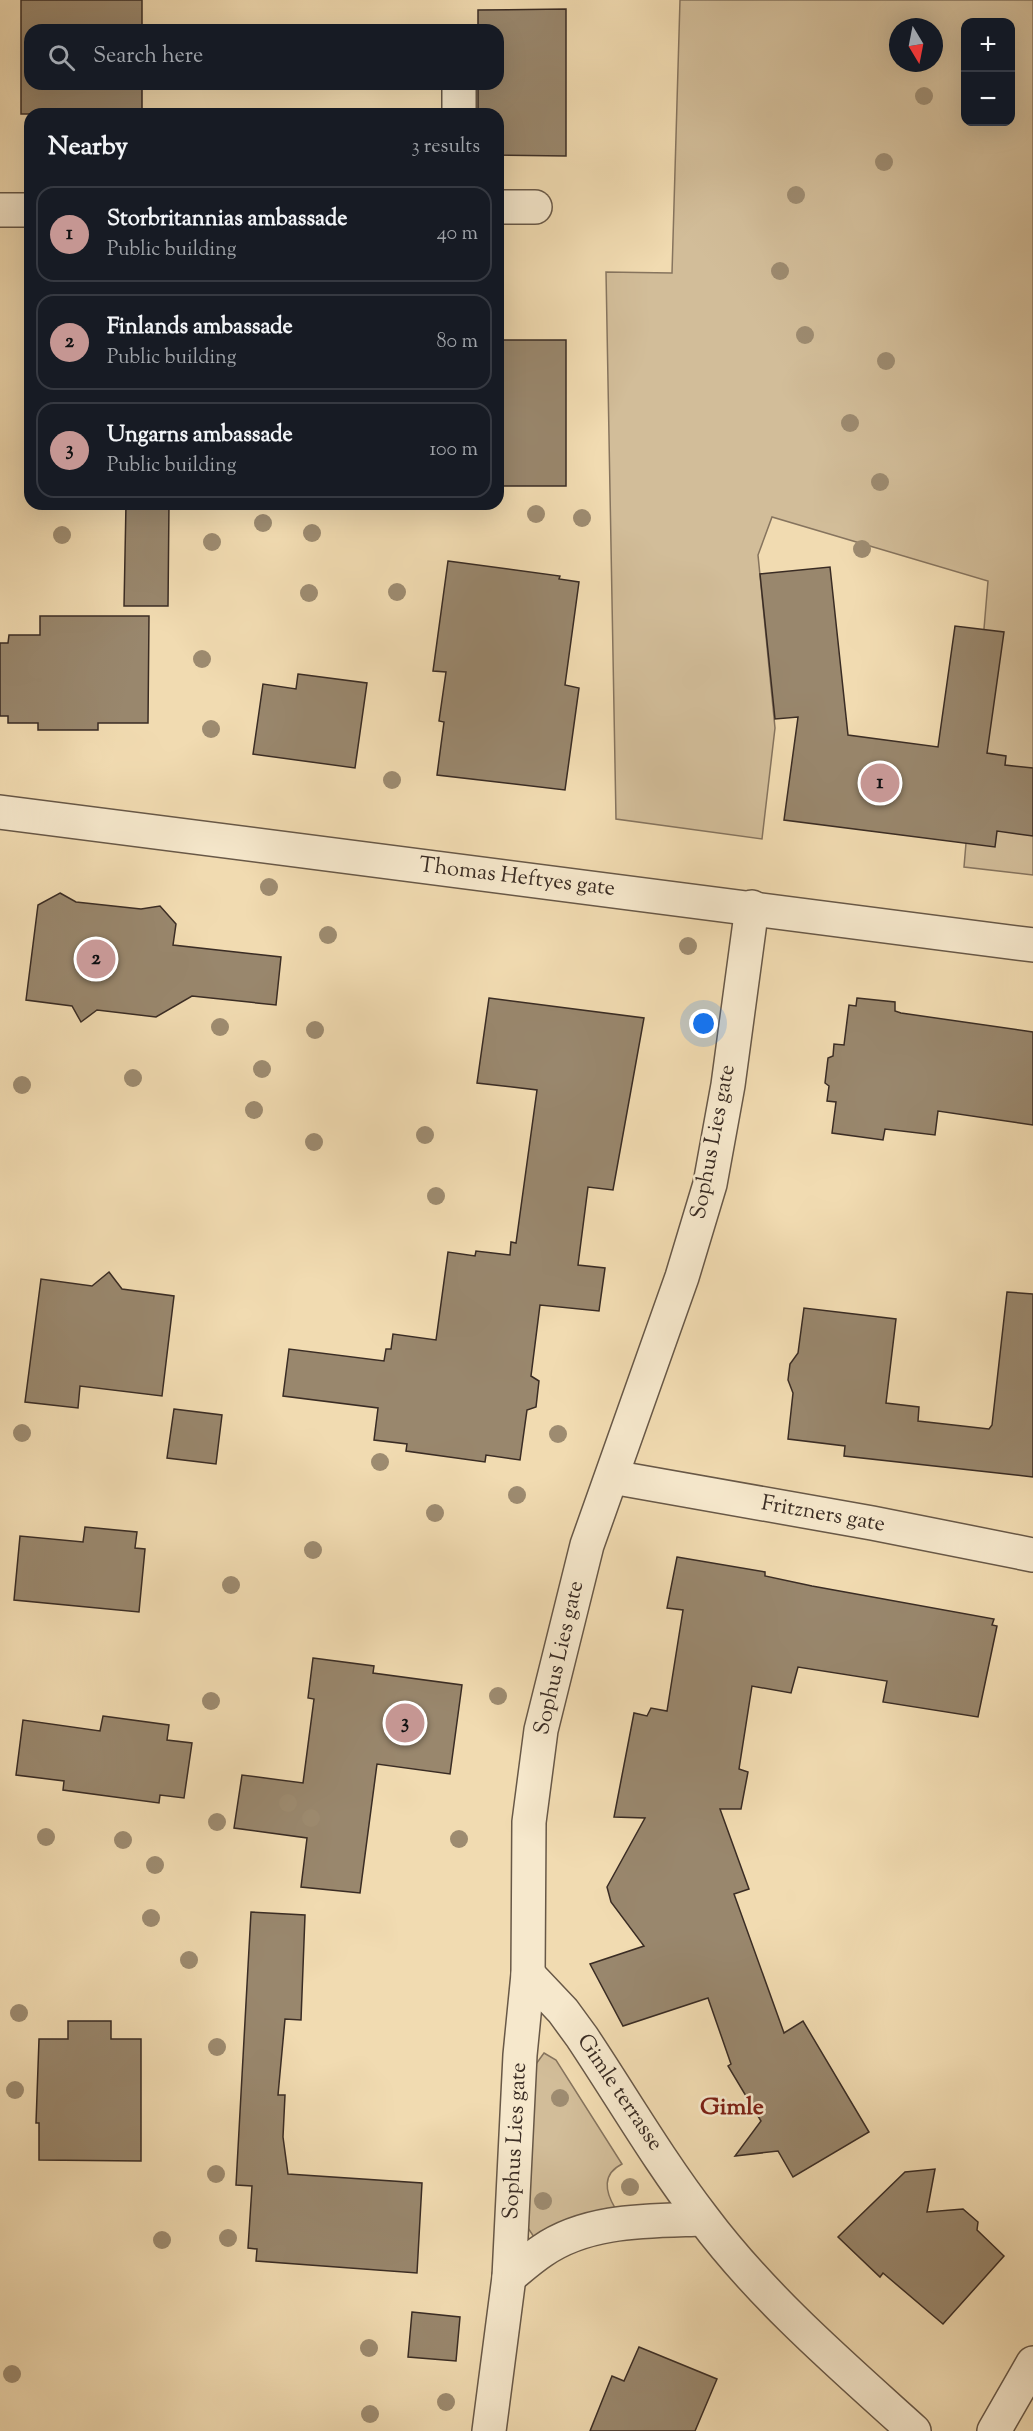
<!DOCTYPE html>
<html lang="en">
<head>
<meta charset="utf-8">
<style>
  body { margin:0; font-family:"Sorts Mill Goudy",serif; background:#20242c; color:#f1f3f6 }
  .controls { position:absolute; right:18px; top:18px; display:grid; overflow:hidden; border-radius:12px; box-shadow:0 6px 24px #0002 }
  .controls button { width:54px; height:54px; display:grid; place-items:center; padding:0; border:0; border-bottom:2px solid #363941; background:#171b24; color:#f1f3f6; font:30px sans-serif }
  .compass { position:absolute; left:889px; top:18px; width:54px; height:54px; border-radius:50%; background:#171b24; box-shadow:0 6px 24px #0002; rotate:170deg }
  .you { position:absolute; left:704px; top:1024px; width:21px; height:21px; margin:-15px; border:4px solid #fff; border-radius:50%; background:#1a73e8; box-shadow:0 0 0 9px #1a73e833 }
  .badge { display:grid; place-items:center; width:39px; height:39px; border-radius:50%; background:#c59692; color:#111; font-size:20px; font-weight:700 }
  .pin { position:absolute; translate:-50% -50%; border:3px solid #fff; box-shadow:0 2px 6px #0006 }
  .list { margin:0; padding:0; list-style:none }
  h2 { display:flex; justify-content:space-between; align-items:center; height:78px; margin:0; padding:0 24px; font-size:26px }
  h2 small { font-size:20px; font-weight:400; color:#9ea1a6 }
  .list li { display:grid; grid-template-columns:39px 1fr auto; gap:18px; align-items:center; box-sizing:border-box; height:96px; margin:0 12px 12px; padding:0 12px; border:2px solid #363941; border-radius:18px }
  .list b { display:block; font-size:22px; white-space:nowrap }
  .list p { margin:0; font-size:20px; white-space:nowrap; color:#9ea1a6 }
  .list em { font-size:20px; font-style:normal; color:#9ea1a6 }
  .icon { flex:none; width:33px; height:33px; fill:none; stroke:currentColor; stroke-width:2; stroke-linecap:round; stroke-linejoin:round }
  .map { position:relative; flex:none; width:1033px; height:2431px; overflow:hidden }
  .search { position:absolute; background:#171b24; box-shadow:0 6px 24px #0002; left:24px; top:24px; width:480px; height:66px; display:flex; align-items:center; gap:15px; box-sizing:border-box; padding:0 21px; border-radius:18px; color:#9ea1a6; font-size:22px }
  .panel { position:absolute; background:#171b24; box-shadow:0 6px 24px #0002; left:24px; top:108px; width:480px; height:402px; border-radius:18px }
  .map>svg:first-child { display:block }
  .green { fill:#d2bd99; stroke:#86745e; stroke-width:1.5; fill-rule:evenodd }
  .building { fill:#99876d; stroke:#3a2c24; stroke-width:1.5 }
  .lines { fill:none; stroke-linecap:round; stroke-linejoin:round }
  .minor-casing { stroke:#685847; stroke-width:36 }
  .minor { stroke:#f6e8cc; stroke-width:33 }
  .tree { fill:#9d8b70 }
  .labels { text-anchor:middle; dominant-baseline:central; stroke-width:5; stroke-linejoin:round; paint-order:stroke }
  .street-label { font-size:22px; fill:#3a2c24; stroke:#f6e8cc }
  .neighbourhood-label { font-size:24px; font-weight:bold; fill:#7a1f14; stroke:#f6e8cc }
</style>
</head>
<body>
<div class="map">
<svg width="1033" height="2431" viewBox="0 0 1033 2431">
  <rect width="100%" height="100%" fill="#f1dbb1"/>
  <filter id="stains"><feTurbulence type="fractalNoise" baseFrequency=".00333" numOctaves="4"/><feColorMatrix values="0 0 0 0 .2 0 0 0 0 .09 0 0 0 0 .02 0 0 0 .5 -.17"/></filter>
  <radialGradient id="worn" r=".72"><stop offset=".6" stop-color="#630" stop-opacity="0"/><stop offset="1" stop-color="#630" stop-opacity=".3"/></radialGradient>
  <g class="green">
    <path d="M680,0H1033V875L964,867L988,581L772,517L758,555L775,728L762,839L616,819L606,272L672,273ZM966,22H1010V122H966ZM898,27H934V63H898Z"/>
    <path d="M544,2053L556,2060L622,2164C602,2174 605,2191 615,2208L534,2237L528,2228L536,2064Z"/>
  </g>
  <g class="building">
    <path d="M21,0H142V30H30V84H142V114H21Z"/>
    <path d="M566,9V156L498,155V114H478V84H498V30H478V10Z"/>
    <rect x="498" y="340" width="68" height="146"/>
    <path d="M126,504H169L168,606H124Z"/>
    <path d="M448,561L560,576L559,579L579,582L565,685L579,688L565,790L437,775L444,722L439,721L446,672L433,671Z"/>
    <path d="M830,567L848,735L938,747L955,626L1004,632L987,753L1006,756L1005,765L1033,768V836L997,831L995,847L784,820L798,717L775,719L760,574Z"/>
    <path d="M40,616H149L148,723H98V730H38V723H8V716H0V643H8L9,635H40Z"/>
    <path d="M298,674L367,683L355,768L253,754L263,684L296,689Z"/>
    <path d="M60,893L76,902L141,909L160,906L176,924L173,945L281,957L276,1005L192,996L156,1017L97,1010L81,1022L72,1006L26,1000L38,905Z"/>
    <path d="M489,998L644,1018L613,1190L588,1187L578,1265L605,1268L599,1311L540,1305L531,1376L539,1381L536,1407L527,1410L520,1460L486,1455L485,1462L406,1451L407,1444L374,1440L378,1408L283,1396L289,1349L384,1361L386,1349H391L393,1334L436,1340L448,1252L475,1256L476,1251L510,1255L511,1242L516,1243L537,1090L477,1083Z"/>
    <path d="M857,998L895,1002V1011L901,1013L1033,1032V1125L938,1111L935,1135L885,1129L883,1140L832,1133L836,1102L827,1101L829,1086L825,1083L828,1058L833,1056L834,1044L844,1045L849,1005L856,1006Z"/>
    <path d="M109,1272L122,1289L174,1296L162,1396L80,1386L78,1408L25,1402L41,1279L92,1286Z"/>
    <path d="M1007,1292L1033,1294V1477L844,1456L845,1446L788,1439L793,1393L788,1380L790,1364L798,1353L804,1308L896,1319L886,1403L919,1407L918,1421L989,1429L992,1425Z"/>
    <path d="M174,1409L222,1415L216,1464L167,1458Z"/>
    <path d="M85,1527L137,1532L135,1548L145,1549L139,1612L14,1600L20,1536L83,1542Z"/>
    <path d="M677,1557L765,1572V1576L812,1586L994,1619L992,1625L997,1626L978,1717L883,1702L887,1681L798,1667L791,1693L752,1686L739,1769L748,1772L741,1809H720L749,1889L734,1894L784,2033L803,2021L869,2132L793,2177L778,2151L735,2156L761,2121L728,2066L731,2064L708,1998L623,2026L590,1964L644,1946L611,1902L607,1887L645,1818L614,1817L634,1713L647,1716L651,1708L667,1711L683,1610L667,1608Z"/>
    <path d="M313,1658L374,1666L373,1673L462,1685L450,1774L377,1764L360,1893L301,1887L307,1838L234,1828L242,1775L303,1783L314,1699L308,1698Z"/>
    <path d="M103,1716L169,1725L167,1740L192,1743L184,1798L160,1795L159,1803L63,1790L64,1781L16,1775L23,1720L100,1731Z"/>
    <path d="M251,1912L305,1915L301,2020L285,2019L278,2095H285L283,2137L288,2174L422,2183L417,2273L256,2261L257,2249L248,2248L252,2186L236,2185Z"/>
    <path d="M68,2021H111V2039H141V2161L39,2160V2123H36L39,2039H68Z"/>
    <path d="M935,2169L927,2212L963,2209L978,2222L977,2230L1004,2256L943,2324L883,2273L880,2277L838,2237L905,2172Z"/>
    <path d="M412,2312L460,2317L456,2361L408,2357Z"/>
    <path d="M639,2347L717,2379L695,2431H590L612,2376L624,2381Z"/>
  </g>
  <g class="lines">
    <defs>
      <g id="minor">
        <path d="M459,114V84"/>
        <path d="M498,207H535"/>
        <path d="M0,210H30"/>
        <path d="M0,812L1033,945"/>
        <path d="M612,1477L872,1523L1033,1555"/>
        <path d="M528,1974L563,2011L582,2037C622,2097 659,2161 703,2218C762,2297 841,2365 914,2431"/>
        <path d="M509,2277C520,2268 530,2259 542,2251C588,2219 649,2221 703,2219"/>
        <path d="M489,2431L509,2277L520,2055L528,1974L529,1822L541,1730L587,1545L682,1277L710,1184L728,1085L752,907"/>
        <path d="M994,2431L1033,2363"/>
      </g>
    </defs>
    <use href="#minor" class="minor-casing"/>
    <use href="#minor" class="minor"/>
  </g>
  <g class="tree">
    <circle cx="924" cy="96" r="9"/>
    <circle cx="884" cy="162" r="9"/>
    <circle cx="796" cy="195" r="9"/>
    <circle cx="780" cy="271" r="9"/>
    <circle cx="805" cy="335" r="9"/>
    <circle cx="886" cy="361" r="9"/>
    <circle cx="850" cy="423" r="9"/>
    <circle cx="880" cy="482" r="9"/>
    <circle cx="536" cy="514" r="9"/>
    <circle cx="582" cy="518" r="9"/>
    <circle cx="263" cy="523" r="9"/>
    <circle cx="312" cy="533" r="9"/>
    <circle cx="62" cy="535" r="9"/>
    <circle cx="212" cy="542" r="9"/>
    <circle cx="862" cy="549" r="9"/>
    <circle cx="397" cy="592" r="9"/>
    <circle cx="309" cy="593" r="9"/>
    <circle cx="202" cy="659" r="9"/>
    <circle cx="211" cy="729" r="9"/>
    <circle cx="392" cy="780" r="9"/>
    <circle cx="269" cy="887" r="9"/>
    <circle cx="328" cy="935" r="9"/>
    <circle cx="688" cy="946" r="9"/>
    <circle cx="220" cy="1027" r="9"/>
    <circle cx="315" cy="1030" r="9"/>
    <circle cx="262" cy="1069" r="9"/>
    <circle cx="133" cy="1078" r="9"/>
    <circle cx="22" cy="1085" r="9"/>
    <circle cx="254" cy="1110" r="9"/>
    <circle cx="425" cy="1135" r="9"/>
    <circle cx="314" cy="1142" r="9"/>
    <circle cx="436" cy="1196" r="9"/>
    <circle cx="22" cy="1433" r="9"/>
    <circle cx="558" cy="1434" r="9"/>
    <circle cx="380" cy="1462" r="9"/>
    <circle cx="517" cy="1495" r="9"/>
    <circle cx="435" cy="1513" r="9"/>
    <circle cx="313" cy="1550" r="9"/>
    <circle cx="231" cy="1585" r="9"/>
    <circle cx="498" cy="1696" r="9"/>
    <circle cx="211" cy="1701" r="9"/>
    <circle cx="288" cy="1803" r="9"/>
    <circle cx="311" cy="1818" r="9"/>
    <circle cx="217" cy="1822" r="9"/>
    <circle cx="46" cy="1837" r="9"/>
    <circle cx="459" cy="1839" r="9"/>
    <circle cx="123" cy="1840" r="9"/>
    <circle cx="155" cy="1865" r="9"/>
    <circle cx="151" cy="1918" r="9"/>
    <circle cx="189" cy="1960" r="9"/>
    <circle cx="19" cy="2013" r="9"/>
    <circle cx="217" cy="2047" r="9"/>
    <circle cx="15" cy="2090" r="9"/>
    <circle cx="560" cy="2098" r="9"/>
    <circle cx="216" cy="2174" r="9"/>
    <circle cx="630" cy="2187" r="9"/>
    <circle cx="543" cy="2201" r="9"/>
    <circle cx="228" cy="2238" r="9"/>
    <circle cx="162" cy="2240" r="9"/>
    <circle cx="369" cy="2348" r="9"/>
    <circle cx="12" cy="2374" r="9"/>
    <circle cx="446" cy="2402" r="9"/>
    <circle cx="370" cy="2414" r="9"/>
  </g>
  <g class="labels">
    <g class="street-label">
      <text transform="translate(517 878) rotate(7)">Thomas Heftyes gate</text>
      <text transform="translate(714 1142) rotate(-79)">Sophus Lies gate</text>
      <text transform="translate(823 1515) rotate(10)">Fritzners gate</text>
      <text transform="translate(560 1658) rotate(-77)">Sophus Lies gate</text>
      <text transform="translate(619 2093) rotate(56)">Gimle terrasse</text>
      <text transform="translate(516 2141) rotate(-87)">Sophus Lies gate</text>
    </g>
    <g class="neighbourhood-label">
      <text x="732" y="2108">Gimle</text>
    </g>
  </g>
  <rect width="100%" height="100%" filter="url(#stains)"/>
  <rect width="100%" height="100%" fill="url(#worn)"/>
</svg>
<div class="controls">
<button>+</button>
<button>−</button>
</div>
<svg class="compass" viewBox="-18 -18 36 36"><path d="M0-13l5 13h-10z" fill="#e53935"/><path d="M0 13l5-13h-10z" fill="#9ea1a6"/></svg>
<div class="you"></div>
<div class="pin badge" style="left:880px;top:783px">1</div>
<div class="pin badge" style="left:96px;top:959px">2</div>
<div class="pin badge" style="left:405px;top:1723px">3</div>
<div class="search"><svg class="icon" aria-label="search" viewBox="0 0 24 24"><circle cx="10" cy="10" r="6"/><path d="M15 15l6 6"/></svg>Search here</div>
<section class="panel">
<h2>Nearby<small>3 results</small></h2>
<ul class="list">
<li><span class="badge">1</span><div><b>Storbritannias ambassade</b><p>Public building</p></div><em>40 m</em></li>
<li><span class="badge">2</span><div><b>Finlands ambassade</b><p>Public building</p></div><em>80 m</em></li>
<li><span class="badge">3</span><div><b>Ungarns ambassade</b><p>Public building</p></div><em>100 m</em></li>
</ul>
</section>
</div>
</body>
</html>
